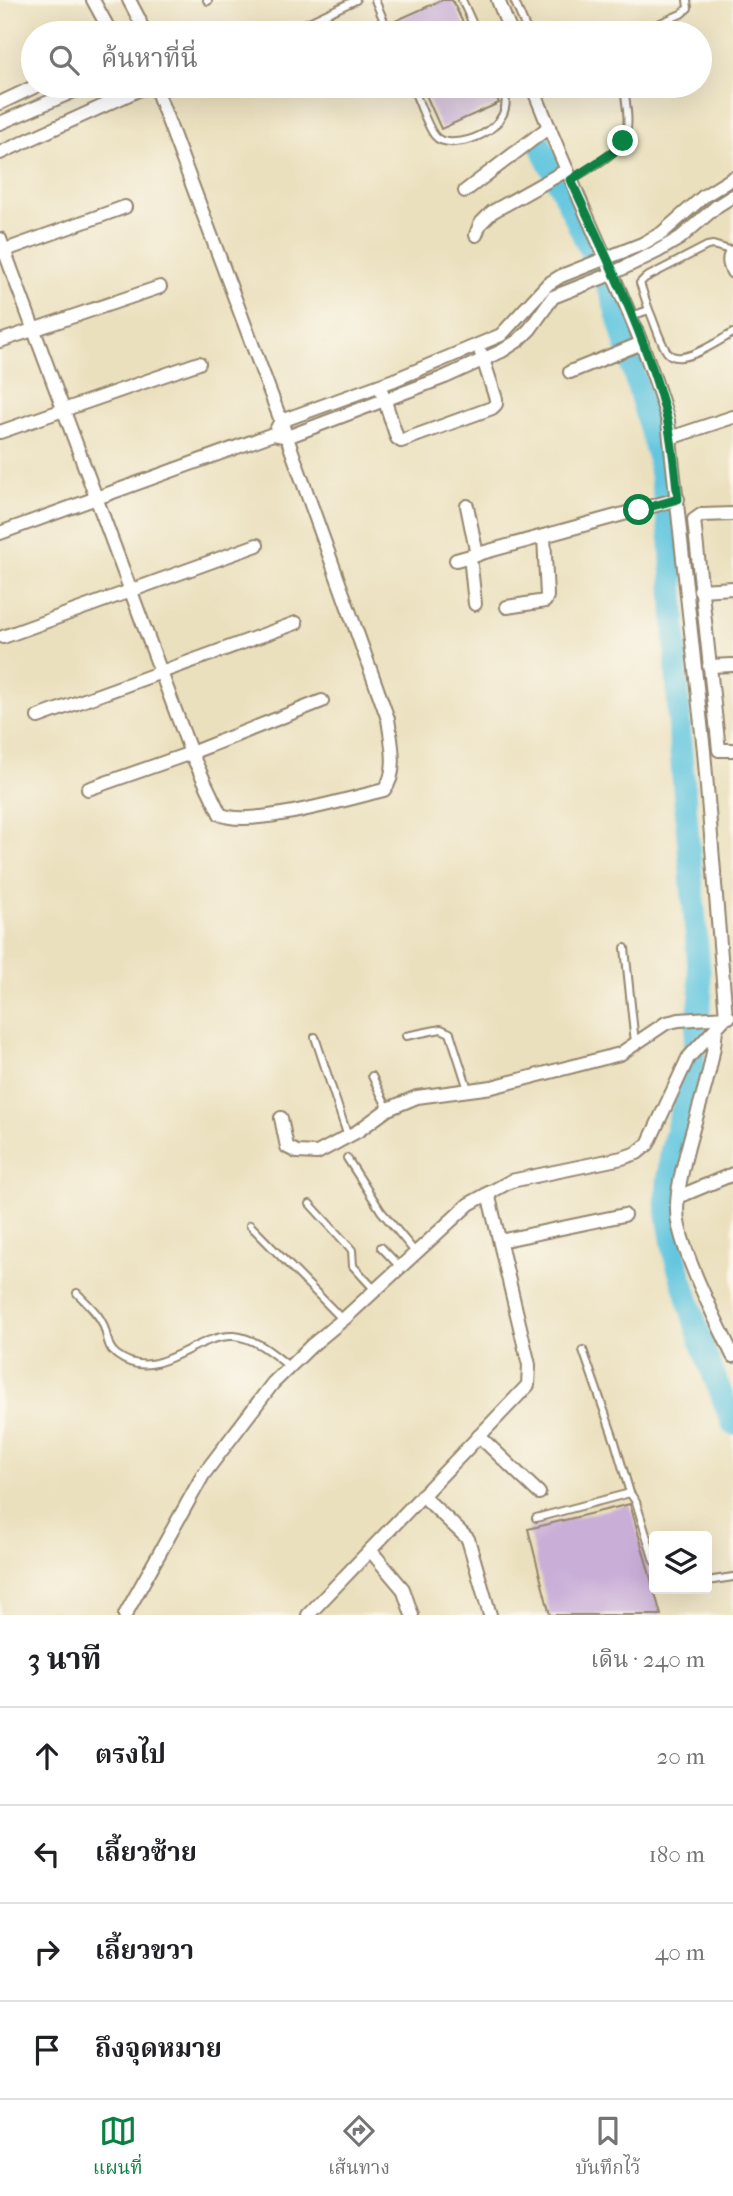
<!DOCTYPE html>
<html lang="th">
<head>
<meta charset="utf-8">
<style>
  body { margin:0; font-family:"IM FELL French Canon","Noto Serif Thai",serif; background:#f2f2f2; color:#202124 }
  .controls { position:absolute; right:21px; bottom:21px; display:grid; overflow:hidden; border-radius:7px; box-shadow:0 7px 28px #0002 }
  .controls button { width:63px; height:63px; display:grid; place-items:center; padding:0; border:0; border-bottom:2px solid #e0e0e0; background:#fff; color:#202124; font:35px sans-serif }
  .stop { position:absolute; width:21px; height:21px; margin:-16px; border:5px solid #0b8043; border-radius:50%; background:#fff }
  .stop.end { background:#0b8043; border-color:#fff; box-shadow:0 2px 7px #0008 }
  .list { margin:0; padding:0; list-style:none }
  h2 { display:flex; justify-content:space-between; align-items:center; height:91px; margin:0; padding:0 28px; font-size:30px }
  h2 small { font-size:23px; font-weight:400; color:#757577 }
  .list li { display:grid; grid-template-columns:46px 1fr auto; gap:21px; align-items:center; box-sizing:border-box; height:98px; padding:0 28px; border-top:2px solid #e0e0e0 }
  .list b { display:block; font-size:26px; white-space:nowrap }
  .list em { font-size:23px; font-style:normal; color:#757577 }
  .icon { flex:none; width:38px; height:38px; fill:none; stroke:currentColor; stroke-width:2; stroke-linecap:round; stroke-linejoin:round }
  .map { position:relative; flex:none; width:733px; height:1615px; overflow:hidden }
  .search { position:absolute; background:#fff; box-shadow:0 7px 28px #0002; left:21px; right:21px; top:21px; height:77px; display:flex; align-items:center; gap:18px; box-sizing:border-box; padding:0 24px; border-radius:38px; color:#757577; font-size:26px }
  .sheet { height:483px; background:#fff }
  nav { display:flex; justify-content:space-around; align-items:center; box-sizing:border-box; height:98px; border-top:2px solid #e0e0e0; background:#fff; font-size:19px; color:#757577 }
  nav a { display:grid; justify-items:center; gap:4px }
  nav .on { color:#0b8043 }
  .map>svg:first-child { display:block }
  .lines { fill:none; stroke-linecap:round; stroke-linejoin:round }
  .river { stroke:#62c6df; stroke-width:23 }
  .building { fill:#c9aed8 }
  .service-casing { stroke:#93856e; stroke-width:10 }
  .minor-casing { stroke:#93856e; stroke-width:16 }
  .service { stroke:#fff; stroke-width:6 }
  .minor { stroke:#fff; stroke-width:12 }
  .route { stroke:#0b8043; stroke-width:9 }
</style>
</head>
<body>
<div class="map">
<svg width="733" height="1615" viewBox="0 0 733 1615">
  <rect width="100%" height="100%" fill="#fbf7ec"/>
  <filter id="ink" filterUnits="userSpaceOnUse"><feTurbulence type="fractalNoise" baseFrequency=".0143" numOctaves="2"/><feDisplacementMap in="SourceGraphic" scale="14" xChannelSelector="R" yChannelSelector="G"/><feConvolveMatrix kernelMatrix="1 2 1 2 8 2 1 2 1" color-interpolation-filters="sRGB"/></filter>
  <filter id="wash" filterUnits="userSpaceOnUse"><feTurbulence type="fractalNoise" baseFrequency=".00686" numOctaves="4" result="noise"/><feDisplacementMap in="SourceGraphic" scale="28" xChannelSelector="R" yChannelSelector="G"/><feGaussianBlur stdDeviation="1.57" result="paint"/><feColorMatrix in="noise" values="0 0 0 0 0 0 0 0 0 0 0 0 0 0 0 0 0 1.4 0 .05"/><feComposite in="paint" operator="in"/></filter>
  <g filter="url(#wash)">
    <rect width="100%" height="100%" fill="#ebe0be"/>
    <g class="lines">
      <path class="river" d="M540,144L611,293L658,456L671,543L680,741L701,994L692,1071L671,1152L666,1203L675,1257L703,1348L733,1424"/>
    </g>
    <g id="blocks">
      <g class="building">
        <path d="M442,0H452L468,33H398L393,22Z"/>
        <path d="M422,86H492L499,103L441,129Z"/>
        <path d="M630,1504L661,1615H550L528,1529Z"/>
      </g>
    </g>
  </g>
  <g filter="url(#ink)">
    <use href="#blocks" fill-opacity="0" stroke="#93856e" stroke-width="2"/>
    <g class="lines">
      <defs>
        <g id="service">
          <path d="M207,0L208,1"/>
          <path d="M375,0L389,33"/>
          <path d="M462,0L477,33"/>
          <path d="M514,0L528,33"/>
          <path d="M285,33L356,0"/>
          <path d="M637,33L681,14L688,8L687,0"/>
          <path d="M412,86C418,98 427,127 435,136C449,154 523,131 502,86"/>
          <path d="M571,180C590,167 623,154 627,128C629,117 626,105 625,94"/>
          <path d="M649,310L640,283L645,278L707,246L713,245L733,251"/>
          <path d="M631,316L649,310C655,323 659,340 667,352C680,369 719,340 733,333"/>
          <path d="M625,948L635,1043"/>
          <path d="M406,1036L441,1029L450,1033L468,1089"/>
          <path d="M315,1037L348,1137"/>
          <path d="M372,1076L388,1109"/>
          <path d="M347,1158L381,1211L415,1252"/>
          <path d="M310,1204L352,1250L353,1266L375,1290"/>
          <path d="M250,1225L343,1320"/>
          <path d="M381,1247L400,1267"/>
          <path d="M77,1293C86,1303 100,1314 104,1327C108,1337 107,1348 117,1355C157,1385 193,1334 234,1336C256,1338 273,1354 290,1367"/>
          <path d="M583,1350L615,1442L630,1493"/>
          <path d="M536,1518L630,1493L636,1502L654,1561"/>
          <path d="M707,1581L733,1577"/>
        </g>
        <g id="minor">
          <path d="M93,0L111,33"/>
          <path d="M129,0L139,19L143,33"/>
          <path d="M498,0L511,33"/>
          <path d="M0,103L36,86"/>
          <path d="M0,123L86,86"/>
          <path d="M0,153L147,86"/>
          <path d="M465,191L549,127"/>
          <path d="M476,235L480,224L492,212L567,170"/>
          <path d="M0,239L191,753L220,814C247,829 351,798 384,790C399,772 391,741 388,719L281,421L155,86"/>
          <path d="M0,252L125,207"/>
          <path d="M733,252C727,258 729,265 733,272"/>
          <path d="M0,341L160,287"/>
          <path d="M570,372L642,343"/>
          <path d="M382,392L397,438L401,441L492,408L496,404V399L481,353"/>
          <path d="M277,428L281,421L394,380L501,335L548,284L561,276L642,244L662,233L704,196L733,178"/>
          <path d="M0,432L199,363"/>
          <path d="M670,438L733,417"/>
          <path d="M467,506L477,555"/>
          <path d="M733,514L701,515L694,520L719,750H733"/>
          <path d="M0,533L273,434L287,437L445,377L502,351L519,340L530,329L553,297L609,275L658,251L680,238L717,206L733,196"/>
          <path d="M470,556L475,604"/>
          <path d="M456,560L678,499"/>
          <path d="M700,590L733,588"/>
          <path d="M507,607L545,601L547,596L544,536"/>
          <path d="M3,637L257,545"/>
          <path d="M709,666L733,665"/>
          <path d="M38,717L296,623"/>
          <path d="M88,789L191,753L322,701"/>
          <path d="M716,1028C713,1073 694,1118 684,1163C679,1183 674,1207 679,1227C689,1268 715,1317 733,1356"/>
          <path d="M281,1118L287,1147L297,1152L317,1153L358,1131L388,1109L417,1097L492,1087L620,1054L666,1023L679,1020L726,1017L704,751L668,421C644,337 605,260 571,179C557,148 545,117 532,86"/>
          <path d="M678,1197L733,1174"/>
          <path d="M500,1241L624,1215"/>
          <path d="M479,1436L539,1493"/>
          <path d="M422,1495L468,1539L490,1615"/>
          <path d="M370,1550L403,1589L412,1615"/>
          <path d="M125,1615L203,1475L273,1383L311,1346L345,1318L469,1204L511,1181L622,1158L637,1153L648,1144L688,1058L726,1017H729"/>
          <path d="M308,1615L528,1385L529,1365L488,1193"/>
        </g>
      </defs>
      <use href="#service" class="service-casing"/>
      <use href="#minor" class="minor-casing"/>
      <use href="#service" class="service"/>
      <use href="#minor" class="minor"/>
    </g>
  </g>
  <g class="lines" filter="url(#ink)">
    <path class="route" d="M623,141L615,151L571,180C606,257 647,336 667,419C673,445 675,472 678,499L639,510"/>
  </g>
</svg>
<div class="controls">
<button><svg class="icon" aria-label="layers" viewBox="0 0 24 24"><path d="M12 4l9 5-9 5-9-5zM3 14l9 5 9-5"/></svg></button>
</div>
<div class="stop" style="left:639px;top:510px"></div>
<div class="stop end" style="left:623px;top:141px"></div>
<div class="search"><svg class="icon" aria-label="search" viewBox="0 0 24 24"><circle cx="10" cy="10" r="6"/><path d="M15 15l6 6"/></svg>ค้นหาที่นี่</div>
</div>
<section class="sheet">
<h2>3 นาที<small>เดิน · 240 m</small></h2>
<ul class="list">
<li><svg class="icon" aria-label="ahead" viewBox="0 0 24 24"><path d="M12 20V5M6 11l6-6 6 6"/></svg><div><b>ตรงไป</b></div><em>20 m</em></li>
<li><svg class="icon" aria-label="left" viewBox="0 0 24 24"><path d="M17 20v-9H6M10 6l-5 5 5 5"/></svg><div><b>เลี้ยวซ้าย</b></div><em>180 m</em></li>
<li><svg class="icon" aria-label="right" viewBox="0 0 24 24"><path d="M7 20v-9h11M14 6l5 5-5 5"/></svg><div><b>เลี้ยวขวา</b></div><em>40 m</em></li>
<li><svg class="icon" aria-label="arrive" viewBox="0 0 24 24"><path d="M6 21V4h12l-3 4 3 4H6"/></svg><div><b>ถึงจุดหมาย</b></div></li>
</ul>
</section>
<nav>
<a class="on"><svg class="icon" aria-label="map" viewBox="0 0 24 24"><path d="M3 6l6-2 6 2 6-2v14l-6 2-6-2-6 2zM9 4v14M15 6v14"/></svg>แผนที่</a>
<a><svg class="icon" aria-label="directions" viewBox="0 0 24 24"><path d="M12 3l9 9-9 9-9-9zM9 14v-3h6M13 9l2 2-2 2"/></svg>เส้นทาง</a>
<a><svg class="icon" aria-label="saved" viewBox="0 0 24 24"><path d="M7 4h10v16l-5-4-5 4z"/></svg>บันทึกไว้</a>
</nav>
</body>
</html>
